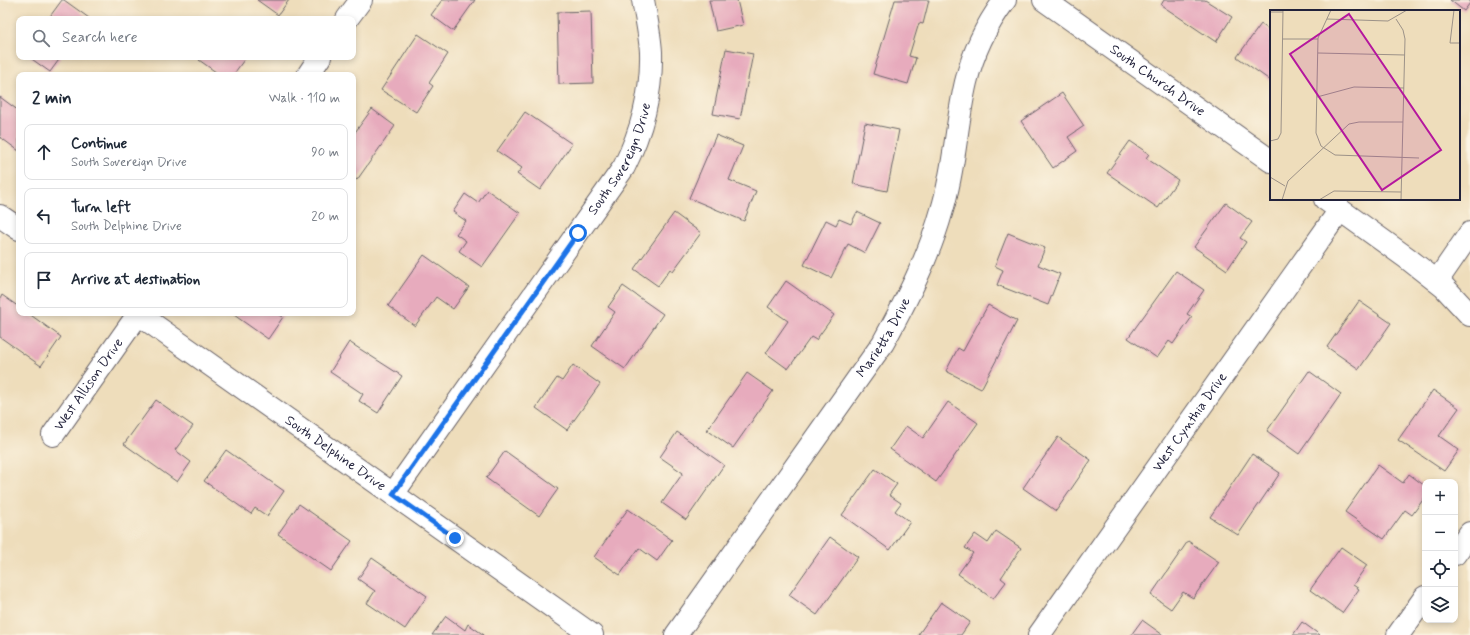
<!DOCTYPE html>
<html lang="en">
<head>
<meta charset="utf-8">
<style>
  body { margin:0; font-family:Mynerve,sans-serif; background:#f6f6f7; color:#1f2937 }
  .controls { position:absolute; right:12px; bottom:12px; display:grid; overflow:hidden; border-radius:8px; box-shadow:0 2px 6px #0003 }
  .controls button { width:36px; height:36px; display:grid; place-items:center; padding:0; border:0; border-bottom:1px solid #e0e1e3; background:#fff; color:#1f2937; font:20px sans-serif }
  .stop { position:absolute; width:12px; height:12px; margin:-9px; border:3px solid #1a73e8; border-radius:50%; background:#fff }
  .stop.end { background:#1a73e8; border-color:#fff; box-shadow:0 1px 4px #0008 }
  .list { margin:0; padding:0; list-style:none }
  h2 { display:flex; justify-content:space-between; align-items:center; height:52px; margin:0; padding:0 16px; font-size:17px }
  h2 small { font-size:13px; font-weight:400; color:#747a83 }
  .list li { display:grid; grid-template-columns:26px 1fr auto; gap:12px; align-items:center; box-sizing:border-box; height:56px; margin:0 8px 8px; padding:0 8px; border:1px solid #e0e1e3; border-radius:8px }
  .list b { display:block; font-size:15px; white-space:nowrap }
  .list p { margin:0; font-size:13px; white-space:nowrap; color:#747a83 }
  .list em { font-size:13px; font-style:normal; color:#747a83 }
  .icon { flex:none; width:22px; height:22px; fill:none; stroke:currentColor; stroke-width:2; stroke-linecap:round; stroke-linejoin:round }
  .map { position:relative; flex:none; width:1470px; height:635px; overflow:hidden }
  .search { position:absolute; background:#fff; box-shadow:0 2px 6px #0003; left:16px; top:16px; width:340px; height:44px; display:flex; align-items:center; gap:10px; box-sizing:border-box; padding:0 14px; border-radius:8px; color:#747a83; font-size:15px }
  .panel { position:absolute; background:#fff; box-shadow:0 2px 6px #0003; left:16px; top:72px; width:340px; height:244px; border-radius:8px }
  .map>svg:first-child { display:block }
  .building { fill:#e7abbd }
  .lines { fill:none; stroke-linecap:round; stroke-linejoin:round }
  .minor-casing { stroke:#696368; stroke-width:24 }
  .minor { stroke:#fff; stroke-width:22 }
  .route { stroke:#1a73e8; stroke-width:5 }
  .labels { text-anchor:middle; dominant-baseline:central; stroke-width:3.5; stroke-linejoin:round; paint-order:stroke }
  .street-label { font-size:14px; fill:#22223b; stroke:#fcf5e5 }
  .inset-road { fill:none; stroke:#9c9288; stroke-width:1 }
  .view { fill:#b5179e; fill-opacity:0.15; stroke:#b5179e; stroke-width:2 }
  .inset-edge { fill:none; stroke:#22223b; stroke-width:2 }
</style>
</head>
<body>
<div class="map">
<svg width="1470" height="635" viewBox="0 0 1470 635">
  <rect width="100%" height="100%" fill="#fcf5e5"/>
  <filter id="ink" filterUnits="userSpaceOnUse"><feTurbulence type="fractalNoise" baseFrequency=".025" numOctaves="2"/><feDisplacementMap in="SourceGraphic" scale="8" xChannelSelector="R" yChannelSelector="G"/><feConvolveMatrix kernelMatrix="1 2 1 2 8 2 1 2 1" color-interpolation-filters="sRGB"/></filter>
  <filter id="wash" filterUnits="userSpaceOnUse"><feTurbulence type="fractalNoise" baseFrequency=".012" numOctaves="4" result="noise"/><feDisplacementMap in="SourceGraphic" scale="16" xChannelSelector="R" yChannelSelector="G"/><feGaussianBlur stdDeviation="0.9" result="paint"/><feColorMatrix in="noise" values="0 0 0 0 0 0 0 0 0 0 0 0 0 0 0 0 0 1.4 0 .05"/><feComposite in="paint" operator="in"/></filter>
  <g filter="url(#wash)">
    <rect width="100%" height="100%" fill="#edb"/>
    <g id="blocks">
      <g class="building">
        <path d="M62,0H64L89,18L88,19H48Z"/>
        <path d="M257,0H289L278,15Z"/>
        <path d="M442,0H475L453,31L431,15Z"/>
        <path d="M709,0H737L743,25L716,31Z"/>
        <path d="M895,0H929L923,24L919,23L909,56L916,58L908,84L873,74Z"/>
        <path d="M1164,0H1205L1232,17L1216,42L1161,5Z"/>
        <path d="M1450,0H1470V3L1464,11Z"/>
        <path d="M591,11L593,83L559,84L557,12Z"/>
        <path d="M1261,24L1271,31V81L1237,57Z"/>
        <path d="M418,34L448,54L429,83L433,86L416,112L381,90Z"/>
        <path d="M726,49L753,54L740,119L713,114Z"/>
        <path d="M29,57H61L50,72Z"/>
        <path d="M202,57H246L233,75H220L199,60Z"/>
        <path d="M1062,93L1084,126L1068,137L1077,151L1053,168L1021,121Z"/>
        <path d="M0,97L19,111V151L0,137Z"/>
        <path d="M372,109L395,126L357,180L353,177V135Z"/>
        <path d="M525,112L572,144L540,190L517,174L522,168L497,151Z"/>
        <path d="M865,123L899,130L887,191L853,184Z"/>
        <path d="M716,135L743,146L729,180L756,191L744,221L689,198Z"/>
        <path d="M1130,141L1149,154L1146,158L1178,180L1158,208L1107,173Z"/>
        <path d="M487,190L520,213L482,267L459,251L466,241L456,234L466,221L453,212L465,194L478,203Z"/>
        <path d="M1226,203L1252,222L1240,238L1246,242L1227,270L1194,247Z"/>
        <path d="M857,212L880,223L865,253L848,244L831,278L804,265L826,220L836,225L839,219L851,224Z"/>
        <path d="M674,213L701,233L673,271L670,269L658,286L634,269Z"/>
        <path d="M1008,233L1045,248L1038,265L1060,274L1048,305L997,285L1003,270L995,266Z"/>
        <path d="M424,255L469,287L453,309L436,297L415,326L388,306Z"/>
        <path d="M1176,271L1204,290L1187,314L1192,317L1173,344L1169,341L1157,358L1128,338Z"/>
        <path d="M786,281L834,315L816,340L811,337L788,369L766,353L788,321L768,307Z"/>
        <path d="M623,286L663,314L625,369L592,346L615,312L608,307Z"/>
        <path d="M2,295L19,307V313H28L61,337L41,366L0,337V299Z"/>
        <path d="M1359,301L1391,323L1359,369L1327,347Z"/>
        <path d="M988,305L1017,321L981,389L946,371L958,348L963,351Z"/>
        <path d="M235,313H277L283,317L268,339L234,315Z"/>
        <path d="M349,342L402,376L378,413L359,401L363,394L330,372Z"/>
        <path d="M573,365L600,384L567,430L536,408L557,378L562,381Z"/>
        <path d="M1309,371L1341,394L1299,454L1267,431Z"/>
        <path d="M747,373L773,391L733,448L707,430Z"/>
        <path d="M1433,390L1459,408L1439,436L1459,450L1444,471L1398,440Z"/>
        <path d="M156,400L193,426L175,450L191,462L177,482L124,444Z"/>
        <path d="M948,402L978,423L936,482L890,449L906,426L923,438Z"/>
        <path d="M677,432L724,465L686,520L662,503L683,473L660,457Z"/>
        <path d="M1058,437L1091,460L1056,511L1023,488Z"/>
        <path d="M226,450L284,491L267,516L255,508L251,514L204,481Z"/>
        <path d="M505,451L558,489L539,516L486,478Z"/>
        <path d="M1252,454L1280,473L1238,535L1210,517Z"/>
        <path d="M1378,465L1403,483L1409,474L1425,486V497L1412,515L1405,510L1384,539L1345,512Z"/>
        <path d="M875,469L897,484L889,495L901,503L895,511L910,522L890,550L842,515Z"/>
        <path d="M299,504L352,541L331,571L278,534Z"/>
        <path d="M628,509L672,540L657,561L639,548L620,575L594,557Z"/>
        <path d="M996,531L1021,548L1001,578L1006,582L993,599L958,574L973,553L965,548L975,534L988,543Z"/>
        <path d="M830,537L858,557L817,615L789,595Z"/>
        <path d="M1188,541L1219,562L1193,598L1183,592L1171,609L1151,595Z"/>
        <path d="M1341,547L1367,565L1353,585L1359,589L1342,613L1310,590Z"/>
        <path d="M372,558L427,596L405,629L367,603L375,591L358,579Z"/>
        <path d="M941,602L970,622L961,635H918Z"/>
        <path d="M446,616L465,630L468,624L484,635H432Z"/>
        <path d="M1142,620L1163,635H1131Z"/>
        <path d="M1302,622L1320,635H1293Z"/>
      </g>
    </g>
  </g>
  <g filter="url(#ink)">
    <use href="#blocks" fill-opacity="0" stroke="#696368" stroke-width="1"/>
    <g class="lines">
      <defs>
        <g id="minor">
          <path id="s1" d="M1044,0L1271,161"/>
          <path d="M347,19L361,0"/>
          <path d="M308,75L320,57"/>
          <path d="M1325,199L1407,258L1444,287L1470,315"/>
          <path d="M0,216L19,229"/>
          <path d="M1437,281L1470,233"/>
          <path id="s2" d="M137,313L592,635"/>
          <path id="s3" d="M53,435L139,313"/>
          <path id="s4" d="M393,494L624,167C642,131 652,93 651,52C650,35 646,17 643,0"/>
          <path d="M1455,554L1470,533"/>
          <path id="s5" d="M676,635L883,343C906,301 929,257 942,210C955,168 956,124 966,82C973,53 987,24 1005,0"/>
          <path id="s6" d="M1039,635L1340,210"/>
          <path d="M1398,635L1425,597"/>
        </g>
      </defs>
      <use href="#minor" class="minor-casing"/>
      <use href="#minor" class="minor"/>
    </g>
  </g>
  <g class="lines" filter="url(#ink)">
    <path class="route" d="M455,538L393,494L578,233"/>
  </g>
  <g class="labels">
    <g class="street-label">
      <text stroke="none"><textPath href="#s1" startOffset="139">South Church Drive</textPath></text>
      <text stroke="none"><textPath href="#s4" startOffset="406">South Sovereign Drive</textPath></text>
      <text stroke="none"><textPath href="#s5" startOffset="363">Marietta Drive</textPath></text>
      <text stroke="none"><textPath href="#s3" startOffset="62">West Allison Drive</textPath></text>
      <text stroke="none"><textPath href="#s6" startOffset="261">West Cynthia Drive</textPath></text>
      <text stroke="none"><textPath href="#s2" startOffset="243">South Delphine Drive</textPath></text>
    </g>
  </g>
  <g transform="translate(1270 10)">
    <rect width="190" height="190" fill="#edb"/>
    <path class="inset-road" d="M61,0L48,28L46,123L51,136L65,145L149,148M184,0L180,33H190M0,2H13M57,9L118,11L137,0M126,9L133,20L135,29L131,190M12,29H48M48,43L135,45M47,87L84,77L134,78M0,131L8,129L11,123L13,0M0,167L15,176M12,190L18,171L79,114L89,112H133M49,190L64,181L131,182"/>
    <path class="view" d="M79,4L171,140L112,180L20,44Z"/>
    <rect width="190" height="190" class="inset-edge"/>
  </g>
</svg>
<div class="controls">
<button>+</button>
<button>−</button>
<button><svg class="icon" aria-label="locate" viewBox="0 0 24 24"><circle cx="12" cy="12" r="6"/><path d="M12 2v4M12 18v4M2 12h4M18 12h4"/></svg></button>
<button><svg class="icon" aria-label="layers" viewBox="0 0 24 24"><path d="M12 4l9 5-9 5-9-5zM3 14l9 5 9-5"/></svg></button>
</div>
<div class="stop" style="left:578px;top:233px"></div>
<div class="stop end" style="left:455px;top:538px"></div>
<div class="search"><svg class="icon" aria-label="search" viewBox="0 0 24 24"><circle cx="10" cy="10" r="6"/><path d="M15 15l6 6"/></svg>Search here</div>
<section class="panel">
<h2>2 min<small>Walk · 110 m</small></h2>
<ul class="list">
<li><svg class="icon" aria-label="ahead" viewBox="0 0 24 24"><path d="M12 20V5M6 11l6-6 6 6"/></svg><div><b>Continue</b><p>South Sovereign Drive</p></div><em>90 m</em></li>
<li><svg class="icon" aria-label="left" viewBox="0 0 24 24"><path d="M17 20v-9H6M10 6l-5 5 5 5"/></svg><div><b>Turn left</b><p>South Delphine Drive</p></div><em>20 m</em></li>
<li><svg class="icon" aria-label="arrive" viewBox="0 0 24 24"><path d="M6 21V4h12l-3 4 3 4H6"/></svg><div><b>Arrive at destination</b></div></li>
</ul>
</section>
</div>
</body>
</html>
